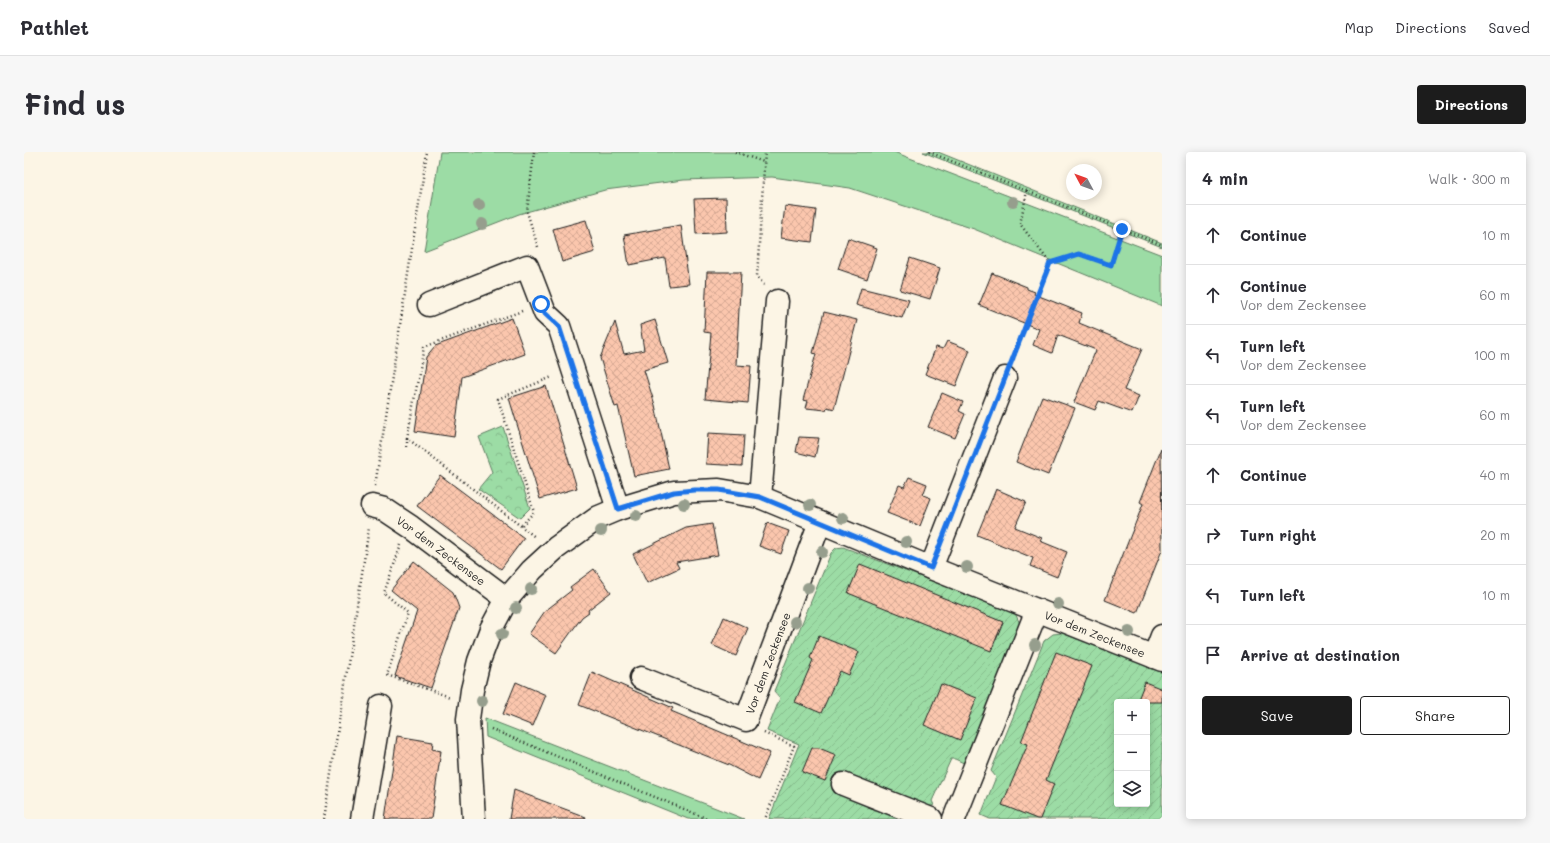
<!DOCTYPE html>
<html lang="en">
<head>
<meta charset="utf-8">
<style>
  body { margin:0; font-family:Mali,sans-serif; background:#f7f7f7; color:#2b2b33 }
  .controls { position:absolute; right:12px; bottom:12px; display:grid; overflow:hidden; border-radius:4px; box-shadow:0 2px 10px #0003 }
  .controls button { width:36px; height:36px; display:grid; place-items:center; padding:0; border:0; border-bottom:1px solid #e1e1e2; background:#fff; color:#2b2b33; font:20px sans-serif }
  .compass { position:absolute; left:1042px; top:12px; width:36px; height:36px; border-radius:50%; background:#fff; box-shadow:0 2px 10px #0003; rotate:311deg }
  .stop { position:absolute; width:12px; height:12px; margin:-9px; border:3px solid #1a73e8; border-radius:50%; background:#fff }
  .stop.end { background:#1a73e8; border-color:#fff; box-shadow:0 1px 4px #0008 }
  .list { margin:0; padding:0; list-style:none }
  h2 { display:flex; justify-content:space-between; align-items:center; height:52px; margin:0; padding:0 16px; font-size:17px }
  h2 small { font-size:13px; font-weight:400; color:#7c7c81 }
  .list li { display:grid; grid-template-columns:26px 1fr auto; gap:12px; align-items:center; box-sizing:border-box; height:60px; padding:0 16px; border-top:1px solid #e1e1e2 }
  .list b { display:block; font-size:15px; white-space:nowrap }
  .list p { margin:0; font-size:13px; white-space:nowrap; color:#7c7c81 }
  .list em { font-size:13px; font-style:normal; color:#7c7c81 }
  .actions { display:flex; gap:8px; padding:12px 16px }
  .actions a { flex:1; padding:9px 0; border:1px solid #1c1c1c; border-radius:4px; text-align:center; font-size:14px; color:#1c1c1c }
  .actions .main { background:#1c1c1c; color:#fff }
  .icon { flex:none; width:22px; height:22px; fill:none; stroke:currentColor; stroke-width:2; stroke-linecap:round; stroke-linejoin:round }
  .map { position:relative; flex:none; width:1138px; height:667px; overflow:hidden; border-radius:4px }
  header { display:flex; align-items:center; gap:24px; box-sizing:border-box; height:56px; padding:0 20px; background:#fff; border-bottom:1px solid #e1e1e2 }
  header strong { font-size:19px }
  nav { display:flex; gap:22px; margin-inline-start:auto; font-size:14px }
  .intro { display:flex; align-items:center; justify-content:space-between; box-sizing:border-box; height:96px; padding:0 24px }
  h1 { margin:0; font-size:28px }
  .button { padding:10px 18px; border-radius:4px; background:#1c1c1c; color:#fff; font-size:14px; font-weight:700 }
  main { display:flex; gap:24px; padding:0 24px }
  aside { flex:1; background:#fff; border-radius:4px; box-shadow:0 2px 10px #0003 }
  .map>svg:first-child { display:block }
  .grass { fill:#9cdca5; stroke:#5c7c60 }
  .forest { fill:url(#forest-crowns); stroke:#5c7c60 }
  .garden { fill:url(#garden-furrows); stroke:#5c7c60; fill-rule:evenodd }
  .building { fill:url(#building-cross-hatch); stroke:#1c1c1c }
  .lines { fill:none; stroke-linecap:round; stroke-linejoin:round }
  .minor-casing { stroke:#1c1c1c; stroke-width:25 }
  .path { stroke:#1c1c1c; stroke-width:2.5; stroke-dasharray:1 3; stroke-linecap:butt }
  .minor { stroke:#fcf5e5; stroke-width:22 }
  .tree { fill:#969e8d }
  .route { stroke:#1a73e8; stroke-width:5 }
  .labels { text-anchor:middle; dominant-baseline:central; stroke-width:3; stroke-linejoin:round; paint-order:stroke }
  .street-label { font-size:11px; fill:#1c1c1c; stroke:#fcf5e5 }
</style>
</head>
<body>
<header>
<strong>Pathlet</strong>
<nav><a>Map</a><a>Directions</a><a>Saved</a></nav>
</header>
<div class="intro"><h1>Find us</h1><a class="button">Directions</a></div>
<main>
<div class="map">
<svg width="1138" height="667" viewBox="0 0 1138 667">
  <defs>
    <pattern id="forest-crowns" width="20" height="18" patternUnits="userSpaceOnUse"><rect width="20" height="18" fill="#9cdca5"/><path d="M2 6a3 3 0 1 1 6 0M12 15a3 3 0 1 1 6 0" fill="none" stroke="#86bc8d"/></pattern>
    <pattern id="garden-furrows" width="10" height="10" patternUnits="userSpaceOnUse"><rect width="10" height="10" fill="#9cdca5"/><path d="M-1 1l2-2M0 10L10 0M9 11l2-2" fill="none" stroke="#86bc8d"/></pattern>
    <pattern id="building-cross-hatch" width="8" height="8" patternUnits="userSpaceOnUse"><rect width="8" height="8" fill="#fbc6ad"/><path d="M0 0l8 8M0 8l8-8" fill="none" stroke="#d7aa94"/></pattern>
  </defs>
  <rect width="100%" height="100%" fill="#fcf5e5"/>
  <filter id="ink" filterUnits="userSpaceOnUse"><feTurbulence type="fractalNoise" baseFrequency=".025" numOctaves="2"/><feDisplacementMap in="SourceGraphic" scale="8" xChannelSelector="R" yChannelSelector="G"/><feConvolveMatrix kernelMatrix="1 2 1 2 8 2 1 2 1" color-interpolation-filters="sRGB"/></filter>
  <g filter="url(#ink)">
    <g class="grass">
      <path d="M416,0H870L1138,103V154L950,77L826,36L748,25L660,28L581,38L495,62L400,99Z"/>
      <path d="M899,0H914L1138,91V95Z"/>
      <path d="M461,566L720,667H664L462,585Z"/>
    </g>
    <path class="forest" d="M479,275L506,356L496,366L454,337L468,320L455,285Z"/>
    <g class="garden">
      <path d="M819,395L991,461L997,474L942,612L931,607H927L908,649L910,653L881,667H745L775,592L743,579L756,546L750,539L807,401L812,396Z"/>
      <path d="M1038,481L1138,520V667H966L957,663L972,625L967,619L1020,489L1029,482ZM1093,550H1123V652H1093Z"/>
    </g>
    <g class="building">
      <path d="M702,46L703,80L672,82L670,47Z"/>
      <path d="M761,54L792,58L788,90L757,86Z"/>
      <path d="M562,68L571,100L538,110L529,77Z"/>
      <path d="M657,73L665,132L645,134L641,106L605,113L600,83Z"/>
      <path d="M824,86L853,96L843,127L814,117Z"/>
      <path d="M886,106L916,116L906,147L876,138Z"/>
      <path d="M683,120H717L712,213L727,214L724,251L681,247L687,181L680,180Z"/>
      <path d="M968,121L1003,135V137L1011,140L1010,142L1058,161L1055,171L1118,197L1100,238L1115,244L1108,261L1075,249L1071,258L1050,250L1072,198L1034,183L1028,201L1009,193L1015,177L955,153Z"/>
      <path d="M837,136L885,148L878,166L832,153Z"/>
      <path d="M800,160L833,168L810,257L803,255L802,258L782,256L784,249L779,248L792,202L789,201Z"/>
      <path d="M488,166L501,202L438,225L430,285L391,279L402,205L406,200L411,194Z"/>
      <path d="M631,168L644,211L620,218L631,253L645,317L610,324L594,254L591,255L576,206L591,170L600,202L620,198L616,173Z"/>
      <path d="M923,189L946,198L932,234L901,222L912,195L919,197Z"/>
      <path d="M522,234L553,336L516,347L485,246Z"/>
      <path d="M918,241L939,250L935,259L941,262L931,286L904,275Z"/>
      <path d="M1018,244L1051,256L1024,323L992,310Z"/>
      <path d="M684,281L720,283L718,314L682,312Z"/>
      <path d="M775,285L795,286L791,305L772,300Z"/>
      <path d="M1137,297L1138,398L1113,461L1081,448L1119,352L1116,350Z"/>
      <path d="M416,323L500,386L477,417L393,354Z"/>
      <path d="M885,325L903,332L899,343L907,346L896,374L863,361L875,333L880,335Z"/>
      <path d="M972,337L1002,350L991,375L1018,386L1016,389L1043,400L1033,425L1006,414L1009,406L953,383Z"/>
      <path d="M743,371L765,379L757,402L735,394Z"/>
      <path d="M688,372L694,403L652,410L655,416L623,431L609,402L662,376Z"/>
      <path d="M390,409L429,440L435,456L407,536L371,524L393,459L367,438Z"/>
      <path d="M836,412L979,470L967,499L824,441Z"/>
      <path d="M570,417L587,440L564,458L565,460L558,465L532,501L505,482L521,459L548,438L546,435Z"/>
      <path d="M700,465L724,476L712,504L688,493Z"/>
      <path d="M795,484L835,500L825,523L816,519L797,561L771,550L789,508L786,506Z"/>
      <path d="M1032,500L1068,514L1022,628L1030,632L1016,667H1013L978,653L1004,592L997,590Z"/>
      <path d="M568,520L649,556L647,559L746,601L734,628L705,613L555,553Z"/>
      <path d="M492,530L522,543L509,574L479,562Z"/>
      <path d="M1121,530L1138,537V550H1113Z"/>
      <path d="M917,532L953,546L936,588L900,573Z"/>
      <path d="M373,584L409,590L408,597L417,599L407,667H361Z"/>
      <path d="M788,596H795L812,603L801,629L778,620Z"/>
      <path d="M490,638L562,665L561,667H485Z"/>
    </g>
    <g class="lines">
      <defs>
        <g id="minor">
          <path d="M405,153L503,114L521,161L535,174L594,357"/>
          <path d="M736,345L753,149"/>
          <path id="s1" d="M348,354L360,357L387,375L483,447"/>
          <path d="M907,416L981,226"/>
          <path d="M1130,505L1138,484"/>
          <path id="s2" d="M617,526L722,568L796,370"/>
          <path d="M819,632L907,667"/>
          <path d="M338,667L357,554"/>
          <path id="s3" d="M450,667L444,567L448,538L455,509L467,477L483,447L508,418L532,396L575,365L594,357L650,340L695,338L736,345L907,416L1138,508"/>
          <path d="M930,667L1013,458"/>
        </g>
      </defs>
      <use href="#minor" class="minor-casing"/>
      <g class="path">
        <path d="M510,0L503,60L514,95"/>
        <path d="M711,0L740,10"/>
        <path d="M905,0L1138,93"/>
        <path d="M1003,39L996,72L1026,111"/>
        <path d="M1026,111L1055,102L1087,113L1098,77"/>
        <path d="M740,133L733,124L741,0"/>
        <path d="M498,159L400,195L383,286L511,385"/>
        <path d="M989,207L1026,111"/>
        <path d="M383,286V297"/>
        <path d="M351,334L403,0"/>
        <path d="M498,373L510,360L474,247L528,225"/>
        <path d="M377,393L360,441L384,461L363,523L426,545"/>
        <path d="M467,577L684,667"/>
        <path d="M740,581L770,594L741,667"/>
        <path d="M300,667L345,376"/>
      </g>
      <use href="#minor" class="minor"/>
    </g>
    <g class="tree">
      <circle cx="989" cy="50" r="6"/>
      <circle cx="455" cy="53" r="6"/>
      <circle cx="458" cy="72" r="6"/>
      <circle cx="660" cy="352" r="6"/>
      <circle cx="786" cy="353" r="6"/>
      <circle cx="612" cy="364" r="6"/>
      <circle cx="819" cy="366" r="6"/>
      <circle cx="577" cy="379" r="6"/>
      <circle cx="882" cy="390" r="6"/>
      <circle cx="798" cy="400" r="6"/>
      <circle cx="943" cy="415" r="6"/>
      <circle cx="784" cy="436" r="6"/>
      <circle cx="507" cy="437" r="6"/>
      <circle cx="1034" cy="452" r="6"/>
      <circle cx="492" cy="456" r="6"/>
      <circle cx="771" cy="470" r="6"/>
      <circle cx="1105" cy="480" r="6"/>
      <circle cx="478" cy="482" r="6"/>
      <circle cx="1011" cy="493" r="6"/>
      <circle cx="458" cy="549" r="6"/>
    </g>
  </g>
  <g class="lines" filter="url(#ink)">
    <path class="route" d="M517,152L521,161L535,174L594,357L650,340L670,338H695L736,345L907,416L1026,111L1055,102L1087,113L1098,77"/>
  </g>
  <g class="labels">
    <g class="street-label">
      <text stroke="none"><textPath href="#s1" startOffset="83">Vor dem Zeckensee</textPath></text>
      <text stroke="none"><textPath href="#s3" startOffset="879">Vor dem Zeckensee</textPath></text>
      <text stroke="none"><textPath href="#s2" startOffset="174">Vor dem Zeckensee</textPath></text>
    </g>
  </g>
</svg>
<div class="controls">
<button>+</button>
<button>−</button>
<button><svg class="icon" aria-label="layers" viewBox="0 0 24 24"><path d="M12 4l9 5-9 5-9-5zM3 14l9 5 9-5"/></svg></button>
</div>
<svg class="compass" viewBox="-18 -18 36 36"><path d="M0-13l5 13h-10z" fill="#e53935"/><path d="M0 13l5-13h-10z" fill="#7c7c81"/></svg>
<div class="stop" style="left:517px;top:152px"></div>
<div class="stop end" style="left:1098px;top:77px"></div>
</div>
<aside>
<h2>4 min<small>Walk · 300 m</small></h2>
<ul class="list">
<li><svg class="icon" aria-label="ahead" viewBox="0 0 24 24"><path d="M12 20V5M6 11l6-6 6 6"/></svg><div><b>Continue</b></div><em>10 m</em></li>
<li><svg class="icon" aria-label="ahead" viewBox="0 0 24 24"><path d="M12 20V5M6 11l6-6 6 6"/></svg><div><b>Continue</b><p>Vor dem Zeckensee</p></div><em>60 m</em></li>
<li><svg class="icon" aria-label="left" viewBox="0 0 24 24"><path d="M17 20v-9H6M10 6l-5 5 5 5"/></svg><div><b>Turn left</b><p>Vor dem Zeckensee</p></div><em>100 m</em></li>
<li><svg class="icon" aria-label="left" viewBox="0 0 24 24"><path d="M17 20v-9H6M10 6l-5 5 5 5"/></svg><div><b>Turn left</b><p>Vor dem Zeckensee</p></div><em>60 m</em></li>
<li><svg class="icon" aria-label="ahead" viewBox="0 0 24 24"><path d="M12 20V5M6 11l6-6 6 6"/></svg><div><b>Continue</b></div><em>40 m</em></li>
<li><svg class="icon" aria-label="right" viewBox="0 0 24 24"><path d="M7 20v-9h11M14 6l5 5-5 5"/></svg><div><b>Turn right</b></div><em>20 m</em></li>
<li><svg class="icon" aria-label="left" viewBox="0 0 24 24"><path d="M17 20v-9H6M10 6l-5 5 5 5"/></svg><div><b>Turn left</b></div><em>10 m</em></li>
<li><svg class="icon" aria-label="arrive" viewBox="0 0 24 24"><path d="M6 21V4h12l-3 4 3 4H6"/></svg><div><b>Arrive at destination</b></div></li>
</ul>
<div class="actions"><a class="main">Save</a><a>Share</a></div>
</aside>
</main>
</body>
</html>
